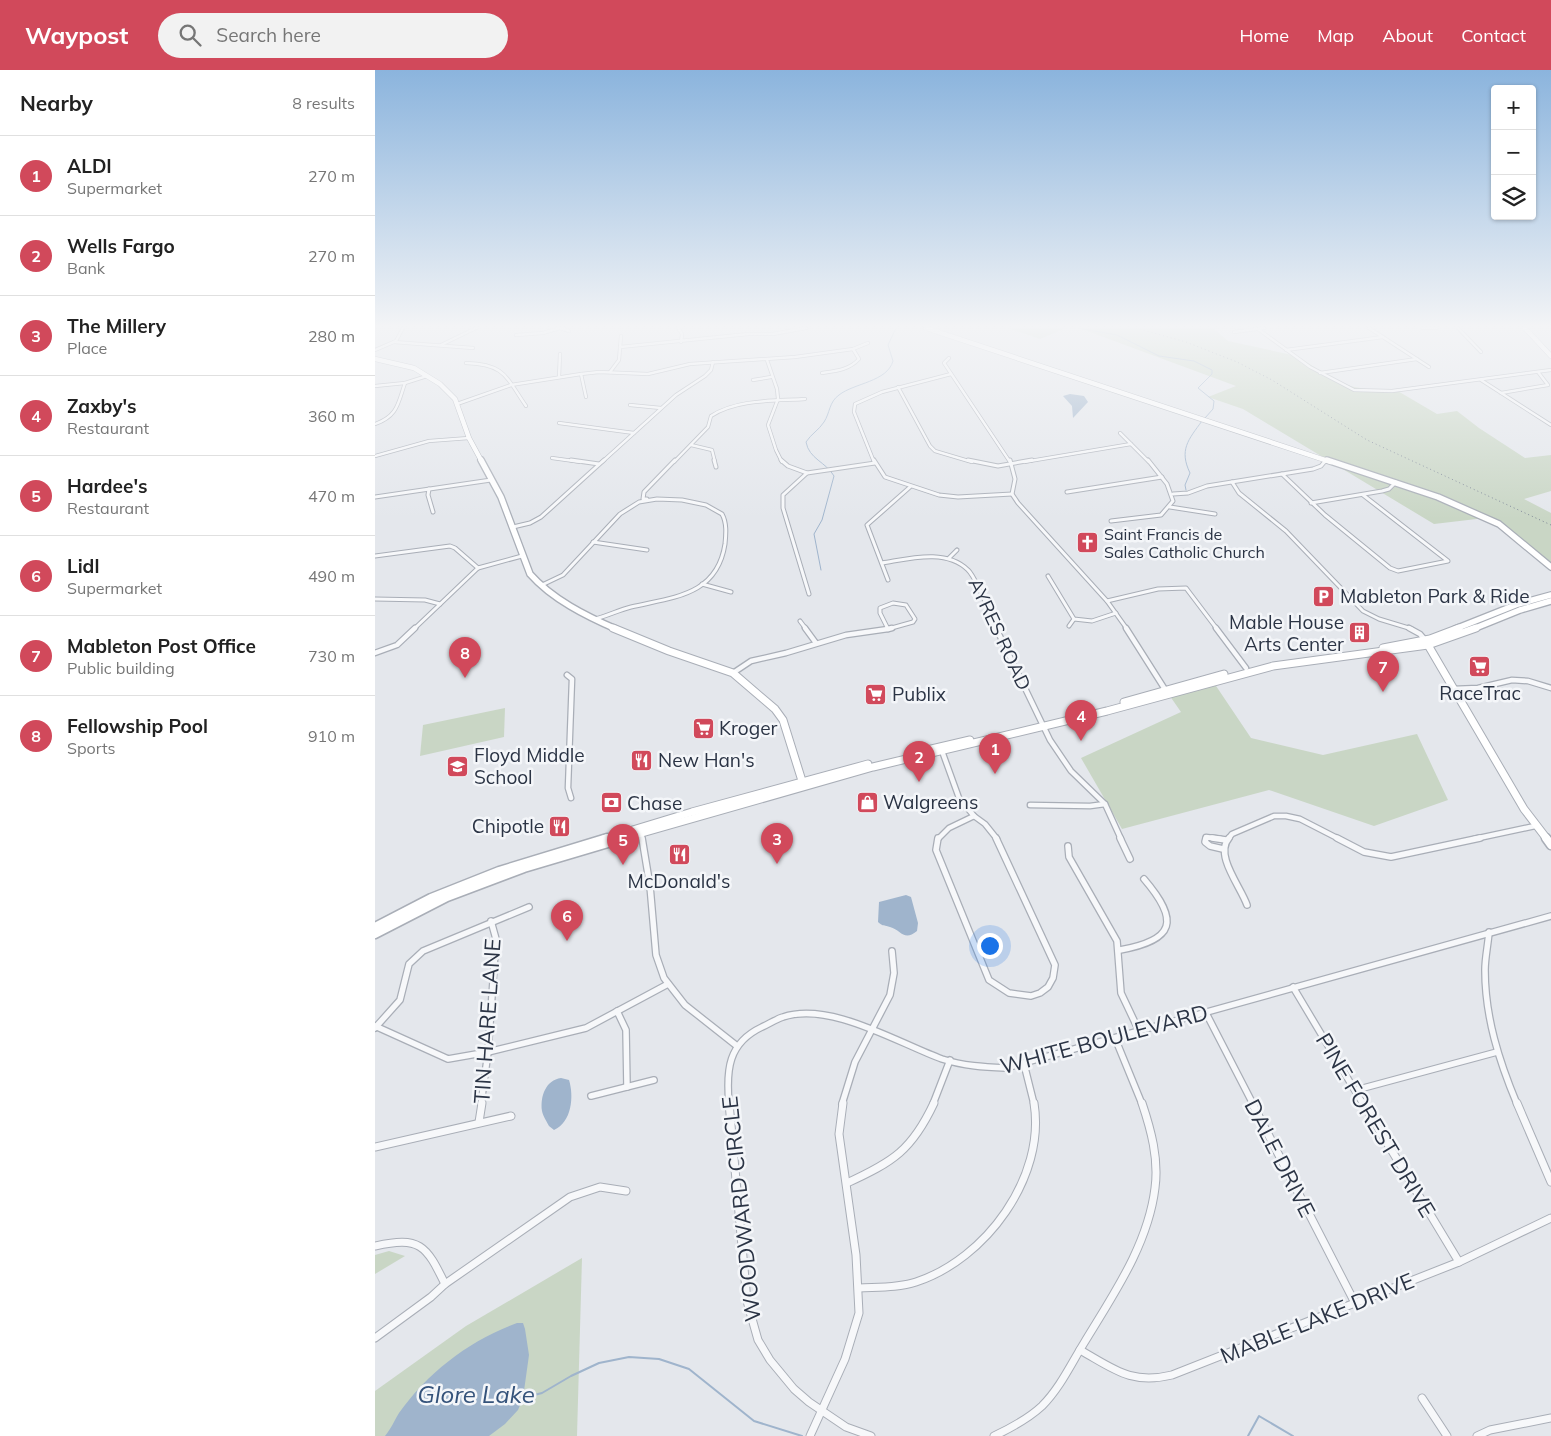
<!DOCTYPE html>
<html lang="en">
<head>
<meta charset="utf-8">
<style>
  body { margin:0; font-family:Mulish,sans-serif; background:#f2f2f2; color:#222 }
  .controls { position:absolute; right:15px; top:15px; display:grid; overflow:hidden; border-radius:5px; box-shadow:0 1px 4px #0004 }
  .controls button { width:45px; height:45px; display:grid; place-items:center; padding:0; border:0; border-bottom:1px solid #e0e0e0; background:#fff; color:#222; font:25px sans-serif }
  .you { position:absolute; left:614px; top:875px; width:18px; height:18px; margin:-12px; border:4px solid #fff; border-radius:50%; background:#1a73e8; box-shadow:0 0 0 8px #1a73e833 }
  .badge { display:grid; place-items:center; width:32px; height:32px; border-radius:50%; background:#d1495b; color:#fff; font-size:16px; font-weight:700 }
  .pin { position:absolute; translate:-50% -41px; filter:drop-shadow(0 1px 2px #0008) }
  .pin::after { content:''; position:absolute; top:26px; width:18px; height:15px; background:inherit; clip-path:polygon(0 0,100% 0,50% 100%) }
  .list { margin:0; padding:0; list-style:none }
  h2 { display:flex; justify-content:space-between; align-items:center; height:65px; margin:0; padding:0 20px; font-size:21px }
  h2 small { font-size:16px; font-weight:400; color:#767676 }
  .list li { display:grid; grid-template-columns:32px 1fr auto; gap:15px; align-items:center; box-sizing:border-box; height:80px; padding:0 20px; border-top:1px solid #e0e0e0 }
  .list b { display:block; font-size:19px; white-space:nowrap }
  .list p { margin:0; font-size:16px; white-space:nowrap; color:#767676 }
  .list em { font-size:16px; font-style:normal; color:#767676 }
  .icon { flex:none; width:28px; height:28px; fill:none; stroke:currentColor; stroke-width:2; stroke-linecap:round; stroke-linejoin:round }
  .map { position:relative; flex:none; width:1176px; height:1366px; overflow:hidden }
  header { display:flex; align-items:center; gap:30px; box-sizing:border-box; height:70px; padding:0 25px; background:#d1495b; color:#fff }
  header strong { font-size:24px }
  nav { display:flex; gap:28px; margin-inline-start:auto; font-size:18px }
  .search { width:350px; height:45px; background:#f2f2f2; display:flex; align-items:center; gap:12px; box-sizing:border-box; padding:0 18px; border-radius:28px; color:#767676; font-size:19px }
  main { display:flex }
  aside { flex:1; background:#fff }
  .map>svg:first-child { display:block }
  .green { fill:#c9d6c5 }
  .water { fill:#9fb4cc }
  .lines { fill:none; stroke-linecap:round; stroke-linejoin:round }
  .stream-far1 { stroke:#9fb4cc; stroke-width:1 }
  .stream { stroke:#9fb4cc; stroke-width:2 }
  .street-far4-casing { stroke:#a9aeb7; stroke-width:4 }
  .street-far3-casing { stroke:#a9aeb7; stroke-width:5 }
  .street-far2-casing { stroke:#a9aeb7; stroke-width:7 }
  .street-far1-casing { stroke:#a9aeb7; stroke-width:8 }
  .street-casing { stroke:#a9aeb7; stroke-width:9 }
  .secondary-far3-casing { stroke:#a9aeb7; stroke-width:5.5 }
  .secondary-far2-casing { stroke:#a9aeb7; stroke-width:8 }
  .secondary-far1-casing { stroke:#a9aeb7; stroke-width:9 }
  .secondary-casing { stroke:#a9aeb7; stroke-width:11 }
  .primary-casing { stroke:#a3abb8; stroke-width:5.5 }
  .street-far4 { stroke:#f7f8fa; stroke-width:2.5 }
  .street-far3 { stroke:#f7f8fa; stroke-width:3 }
  .street-far2 { stroke:#f7f8fa; stroke-width:4.5 }
  .street-far1 { stroke:#f7f8fa; stroke-width:5.5 }
  .street { stroke:#f7f8fa; stroke-width:7 }
  .secondary-far3 { stroke:#fff; stroke-width:4.5 }
  .secondary-far2 { stroke:#fff; stroke-width:5.5 }
  .secondary-far1 { stroke:#fff; stroke-width:7 }
  .secondary { stroke:#fff; stroke-width:8 }
  .primary { stroke:#fff; stroke-width:4.5 }
  .rail { stroke:#7d8696; stroke-width:1; stroke-dasharray:1 3; stroke-linecap:butt }
  .labels { text-anchor:middle; dominant-baseline:central; stroke-width:5; stroke-linejoin:round; paint-order:stroke }
  .far-poi-label { font-size:16px; fill:#2b3445; stroke:#f4f6f9; text-anchor:start }
  .poi-label { font-size:19px; fill:#2b3445; stroke:#f4f6f9; text-anchor:start }
  .street-label { font-size:19px; fill:#2b3445; stroke:#f4f6f9 }
  .near-street-label { font-size:22px; fill:#2b3445; stroke:#f4f6f9 }
  .near-water-label { font-size:24px; font-style:italic; fill:#34527a; stroke:#f4f6f9 }
</style>
</head>
<body>
<header>
<strong>Waypost</strong>
<div class="search"><svg class="icon" aria-label="search" viewBox="0 0 24 24"><circle cx="10" cy="10" r="6"/><path d="M15 15l6 6"/></svg>Search here</div>
<nav><a>Home</a><a>Map</a><a>About</a><a>Contact</a></nav>
</header>
<main>
<aside>
<h2>Nearby<small>8 results</small></h2>
<ul class="list">
<li><span class="badge">1</span><div><b>ALDI</b><p>Supermarket</p></div><em>270 m</em></li>
<li><span class="badge">2</span><div><b>Wells Fargo</b><p>Bank</p></div><em>270 m</em></li>
<li><span class="badge">3</span><div><b>The Millery</b><p>Place</p></div><em>280 m</em></li>
<li><span class="badge">4</span><div><b>Zaxby's</b><p>Restaurant</p></div><em>360 m</em></li>
<li><span class="badge">5</span><div><b>Hardee's</b><p>Restaurant</p></div><em>470 m</em></li>
<li><span class="badge">6</span><div><b>Lidl</b><p>Supermarket</p></div><em>490 m</em></li>
<li><span class="badge">7</span><div><b>Mableton Post Office</b><p>Public building</p></div><em>730 m</em></li>
<li><span class="badge">8</span><div><b>Fellowship Pool</b><p>Sports</p></div><em>910 m</em></li>
</ul>
</aside>
<div class="map">
<svg width="1176" height="1366" viewBox="0 0 1176 1366">
  <rect width="100%" height="100%" fill="#e4e7ec"/>
  <g class="green">
    <path d="M633,258H691L665,269Z"/>
    <path d="M704,258H838L853,271L922,286L963,312L979,317L1004,321L1021,320L1062,344L1082,341L1104,358L1150,388L1176,385V421L1149,429L1176,443V495L1132,460L1110,448L1059,454L868,339L833,327L861,316Z"/>
    <path d="M835,607L876,668L948,685L1042,664L1073,730L999,756L894,720L747,759L706,688L806,642L790,619Z"/>
    <path d="M130,638L129,667L45,686L48,655Z"/>
    <path d="M14,1181L30,1186L0,1204V1185Z"/>
    <path d="M207,1188L202,1366H0V1321L91,1256Z"/>
  </g>
  <g class="water">
    <path d="M695,324L709,326L713,332L698,348L697,336L688,326Z"/>
    <path d="M531,825L536,827L543,853L542,861C529,872 526,860 515,857C510,855 508,857 503,852L504,832Z"/>
    <path d="M186,1008L194,1010C199,1026 197,1052 179,1060L174,1056C172,1052 168,1046 167,1041C165,1026 171,1010 186,1008Z"/>
    <path d="M142,1253H148L150,1259L154,1285L148,1328L143,1340L130,1354L114,1366H10C16,1359 19,1351 24,1343C53,1302 95,1270 142,1253Z"/>
  </g>
  <g class="lines">
    <g class="stream-far1">
      <path d="M703,258L742,265L784,286L819,291L837,300V304L823,318L839,331L838,339L830,348"/>
      <path d="M811,420L810,415L815,403C804,380 813,370 827,351"/>
      <path d="M446,500L439,464L447,450L459,406C451,392 434,389 431,372C436,364 444,360 449,352C455,343 454,332 464,325C479,313 512,312 518,291L513,275L521,258"/>
    </g>
    <g class="stream">
      <path d="M148,1328L167,1323L196,1306L224,1293L254,1287L284,1289L314,1299L379,1351L427,1366"/>
      <path d="M873,1366L884,1346L918,1366"/>
    </g>
    <defs>
      <g id="street-far4">
        <path d="M185,258L194,261"/>
        <path d="M303,258L307,264L306,272"/>
        <path d="M994,258L1054,297"/>
        <path d="M1048,258H1062"/>
        <path d="M1083,258L1106,282"/>
        <path d="M883,259L935,297L979,320L1017,321L1176,300"/>
        <path d="M859,262L889,258"/>
        <path d="M141,265L168,263L185,258"/>
        <path d="M19,272L98,278"/>
        <path d="M66,275L101,258"/>
        <path d="M245,277L373,264H398L431,258"/>
        <path d="M0,280L21,271L28,258"/>
        <path d="M911,280L1008,267"/>
        <path d="M574,288L569,293L635,392"/>
        <path d="M392,290L402,319L403,329L393,355L401,380L407,392"/>
        <path d="M91,293C130,294 131,307 151,336"/>
        <path d="M235,302L244,290L246,266"/>
        <path d="M447,303C461,301 474,300 484,289L478,279"/>
        <path d="M945,303L1042,289"/>
        <path d="M206,304L211,327"/>
        <path d="M184,307L185,284"/>
        <path d="M378,310L396,307"/>
        <path d="M1106,310L1176,355"/>
        <path d="M0,316L30,313"/>
        <path d="M523,317L555,376L560,381L597,392"/>
        <path d="M1126,323L1173,315L1163,302"/>
        <path d="M82,334L136,315L206,304L224,302L273,304L315,294L420,287L478,279L493,273"/>
        <path d="M255,335L286,338"/>
        <path d="M184,353L259,363"/>
        <path d="M0,354C23,346 23,333 30,313L52,306"/>
        <path d="M745,363L774,392"/>
        <path d="M316,375L337,380L340,392"/>
        <path d="M0,386L54,371L94,368"/>
        <path d="M177,388L206,392"/>
        <path d="M227,392L301,325L330,306L336,300L338,292"/>
        <path d="M299,392L333,357L336,346C362,329 400,331 430,329"/>
        <path d="M499,392L479,342L480,334L507,322L576,304"/>
        <path d="M649,392L756,374"/>
        <path d="M950,392L951,390"/>
      </g>
      <g id="street-far3">
        <path d="M196,390L224,394"/>
        <path d="M339,390L341,397"/>
        <path d="M406,390L413,396L432,403"/>
        <path d="M499,390L510,407L564,425L583,427L637,424"/>
        <path d="M593,390L623,396L657,390"/>
        <path d="M635,390L640,409L637,424L643,433L732,531L752,559"/>
        <path d="M907,404L950,445L1015,498L1023,501L1073,491L988,425"/>
        <path d="M857,412L864,423L911,461L988,541L1004,549L1037,559"/>
        <path d="M54,419L53,425L58,442"/>
        <path d="M692,422L787,407"/>
        <path d="M798,424L813,423L832,416L938,399L946,396L951,390"/>
        <path d="M0,427L116,410"/>
        <path d="M272,429H268L269,422L300,390"/>
        <path d="M936,433L1007,421L1014,419L1021,412"/>
        <path d="M795,437L840,444"/>
        <path d="M736,451L786,445L798,431L792,414L773,390"/>
        <path d="M138,457L155,453L166,447L229,390"/>
        <path d="M218,472L272,480"/>
        <path d="M0,486L75,476L80,478L103,498"/>
        <path d="M574,488L582,480"/>
        <path d="M507,493C533,489 571,478 593,500C600,506 617,547 622,559"/>
        <path d="M673,506L699,549L717,551L741,543"/>
        <path d="M513,510L492,455L535,417"/>
        <path d="M327,514L356,522"/>
        <path d="M167,515L188,505L245,444L264,432L282,429L307,430L331,435L347,444C352,453 351,464 350,474C342,526 298,527 256,537C244,540 232,546 220,549"/>
        <path d="M434,524L408,438V425L432,403L500,393"/>
        <path d="M0,529L50,530L65,534"/>
        <path d="M732,531L783,519L811,518L842,559"/>
        <path d="M518,533L531,535L540,549L538,552L513,559L505,543V538Z"/>
        <path d="M425,551L431,559"/>
        <path d="M694,556L699,549"/>
        <path d="M39,559L103,498L147,486"/>
      </g>
      <g id="street-far2">
        <path d="M430,558L441,573"/>
        <path d="M621,558L675,670L696,701L730,734L746,769"/>
        <path d="M751,558L791,621"/>
        <path d="M841,558L871,598"/>
        <path d="M1034,558L1045,564L1051,571"/>
        <path d="M513,559L517,558"/>
        <path d="M0,583L22,575L40,558"/>
        <path d="M358,603L376,591L411,583L471,565L513,559"/>
        <path d="M192,605L197,609L193,718L196,728"/>
        <path d="M1078,619L1103,618L1137,610L1153,611L1176,618"/>
        <path d="M567,681L584,728L599,746"/>
        <path d="M655,735L715,736L730,734"/>
        <path d="M266,763L267,769"/>
        <path d="M563,769L574,758L599,746L610,754L622,769"/>
        <path d="M831,769V767L846,769"/>
        <path d="M853,769L857,764L899,746H911L925,749L964,769"/>
        <path d="M1099,769L1160,756"/>
      </g>
      <g id="street-far1">
        <path d="M267,768L275,816L281,885L289,908L310,935L362,976"/>
        <path d="M563,768L561,780L614,910L634,923L656,926L665,923L673,917L678,908L680,895L621,768"/>
        <path d="M745,768L755,789"/>
        <path d="M831,768L830,772L835,776L848,779"/>
        <path d="M837,768L851,770"/>
        <path d="M854,768C839,785 866,817 872,835"/>
        <path d="M962,768L989,782L1016,787L1105,768"/>
        <path d="M693,776L694,787L742,871L746,923L764,961"/>
        <path d="M1114,862C1113,875 1110,888 1110,900C1110,947 1124,991 1142,1034"/>
        <path d="M745,880C800,870 805,851 769,809"/>
        <path d="M918,917L988,1034"/>
        <path d="M242,941L251,960L252,1017"/>
        <path d="M831,943L878,1034"/>
        <path d="M0,956L73,989L113,982L211,958L293,914"/>
        <path d="M0,958L25,930L34,894L48,881L154,837"/>
        <path d="M740,968L767,1034"/>
        <path d="M649,994L659,1034"/>
        <path d="M981,1020L1122,982"/>
        <path d="M216,1026L279,1010"/>
        <path d="M106,1034L113,982L121,869L116,851"/>
        <path d="M354,1034C351,1000 353,973 387,957C394,954 401,949 408,947C455,931 523,973 567,989C589,996 609,997 631,998L1176,846"/>
        <path d="M467,1034L480,992L515,925L519,903L517,881"/>
        <path d="M558,1034L575,990"/>
      </g>
      <g id="street">
        <path d="M354,1033L372,1231L383,1270L395,1290L419,1319L434,1332L471,1357L496,1366"/>
        <path d="M877,1033L980,1233"/>
        <path d="M988,1033L1084,1192"/>
        <path d="M1142,1033L1176,1112"/>
        <path d="M104,1052L107,1033"/>
        <path d="M0,1077L136,1046"/>
        <path d="M472,1113C518,1092 537,1080 559,1033"/>
        <path d="M0,1176C45,1166 51,1175 70,1214"/>
        <path d="M484,1218C503,1217 523,1218 541,1212C611,1189 671,1107 659,1033"/>
        <path d="M0,1268L56,1227L70,1214L195,1127L225,1117L251,1121"/>
        <path d="M705,1280C739,1299 756,1315 797,1305L1084,1192L1176,1148"/>
        <path d="M1047,1328L1072,1366"/>
        <path d="M435,1366L470,1289L484,1243L481,1185L464,1064L468,1033"/>
        <path d="M619,1366C636,1358 653,1349 667,1336C685,1318 696,1294 709,1273C738,1225 773,1175 780,1118C784,1089 776,1060 767,1033"/>
        <path d="M1102,1366L1115,1360L1176,1348"/>
      </g>
      <g id="secondary-far3">
        <path d="M551,258L956,392"/>
        <path d="M0,289L39,298L65,314L80,329L94,368L107,392"/>
      </g>
      <g id="secondary-far2">
        <path d="M106,390L126,427L155,504C177,529 211,546 241,559"/>
        <path d="M952,390L1063,427L1124,454L1176,497"/>
        <path d="M1080,559L1143,534L1176,525"/>
        <path d="M1098,559L1145,540L1176,531"/>
      </g>
      <g id="secondary-far1">
        <path d="M238,558L294,581L358,603L400,639L408,650L428,714"/>
        <path d="M1053,575L1149,739L1172,769"/>
        <path d="M1008,578L1055,569L1084,558"/>
        <path d="M749,632L849,604"/>
        <path d="M535,684L595,670"/>
        <path d="M228,769L317,742L493,694"/>
        <path d="M246,769L498,697L732,641L898,596L1053,575L1101,558"/>
      </g>
      <g id="secondary">
        <path d="M1171,768L1176,775"/>
        <path d="M0,857L56,828L124,801L232,768"/>
        <path d="M0,864L72,827L149,798L250,768"/>
      </g>
      <path id="primary" d="M1150,258L1176,286"/>
    </defs>
    <use href="#street-far4" class="street-far4-casing"/>
    <use href="#street-far3" class="street-far3-casing"/>
    <use href="#street-far2" class="street-far2-casing"/>
    <use href="#street-far1" class="street-far1-casing"/>
    <use href="#street" class="street-casing"/>
    <use href="#secondary-far3" class="secondary-far3-casing"/>
    <use href="#secondary-far2" class="secondary-far2-casing"/>
    <use href="#secondary-far1" class="secondary-far1-casing"/>
    <use href="#secondary" class="secondary-casing"/>
    <use href="#primary" class="primary-casing"/>
    <use href="#street-far4" class="street-far4"/>
    <use href="#street-far3" class="street-far3"/>
    <use href="#street-far2" class="street-far2"/>
    <use href="#street-far1" class="street-far1"/>
    <use href="#street" class="street"/>
    <use href="#secondary-far3" class="secondary-far3"/>
    <use href="#secondary-far2" class="secondary-far2"/>
    <use href="#secondary-far1" class="secondary-far1"/>
    <use href="#secondary" class="secondary"/>
    <use href="#primary" class="primary"/>
    <path class="rail" d="M761,258L811,272L862,292L897,310L992,370L1176,455"/>
  </g>
  <linearGradient id="sky" x2="0" y2="1"><stop stop-color="#8bb4dd"/><stop offset="0.57" stop-color="#f3f4f6"/><stop offset="1" stop-color="#f3f4f6" stop-opacity="0"/></linearGradient>
  <rect width="1176" height="449" fill="url(#sky)"/>
  <defs>
    <symbol id="church-square" viewBox="-11 -11 22 22"><rect x="-9" y="-9" width="18" height="18" rx="4" fill="#d1495b" stroke="#f4f6f9"/><path d="M-1.2-6h2.4v3.5h3.3v2.4h-3.3V6h-2.4V-.1h-3.3v-2.4h3.3Z" fill="#fff"/></symbol>
    <symbol id="parking-square" viewBox="-11 -11 22 22"><rect x="-9" y="-9" width="18" height="18" rx="4" fill="#d1495b" stroke="#f4f6f9"/><path d="M-3.5-5.5H1a3.5 3.5 0 0 1 0 7H-1V5.5H-3.5ZM-1-3.4V-.6H.8a1.4 1.4 0 0 0 0-2.8Z" fill="#fff"/></symbol>
    <symbol id="building-square" viewBox="-11 -11 22 22"><rect x="-9" y="-9" width="18" height="18" rx="4" fill="#d1495b" stroke="#f4f6f9"/><path d="M-4-6H4V6H1V3H-1V6H-4ZM-2.5-4.3h1.7v1.8h-1.7ZM.8-4.3h1.7v1.8H.8ZM-2.5-1h1.7V.8h-1.7ZM.8-1h1.7V.8H.8Z" fill="#fff"/></symbol>
    <symbol id="supermarket-square" viewBox="-11 -11 22 22"><rect x="-9" y="-9" width="18" height="18" rx="4" fill="#d1495b" stroke="#f4f6f9"/><path d="M-6-5.5h2.5l.6 2H6L4.5 2H-2.5L-4.4-4H-6ZM-1.5 3.2a1.3 1.3 0 1 0 .1 0ZM3 3.2a1.3 1.3 0 1 0 .1 0Z" fill="#fff"/></symbol>
    <symbol id="restaurant-square" viewBox="-11 -11 22 22"><rect x="-9" y="-9" width="18" height="18" rx="4" fill="#d1495b" stroke="#f4f6f9"/><path d="M-5-6h1v4h1v-4h1v4h1v-4h1v5L-1.5 .5V6h-2V.5L-5-1ZM5-6V6H3V1.5H1.5Q1.5-4 5-6Z" fill="#fff"/></symbol>
    <symbol id="school-square" viewBox="-11 -11 22 22"><rect x="-9" y="-9" width="18" height="18" rx="4" fill="#d1495b" stroke="#f4f6f9"/><path d="M0-5L7-2L0 1L-7-2ZM-4 1L0 2.5L4 1V4Q0 6-4 4Z" fill="#fff"/></symbol>
    <symbol id="shop-square" viewBox="-11 -11 22 22"><rect x="-9" y="-9" width="18" height="18" rx="4" fill="#d1495b" stroke="#f4f6f9"/><path d="M-5-2.5h2.3a2.7 3.5 0 0 1 5.4 0H5L5.5 6h-11ZM-1.5-2.5h3a1.5 2.3 0 0 0-3 0Z" fill="#fff"/></symbol>
    <symbol id="bank-square" viewBox="-11 -11 22 22"><rect x="-9" y="-9" width="18" height="18" rx="4" fill="#d1495b" stroke="#f4f6f9"/><path d="M-6-4H6V4H-6ZM0-2.3a2.3 2.3 0 1 0 0 4.6a2.3 2.3 0 1 0 0-4.6Z" fill="#fff"/></symbol>
  </defs>
  <g fill-rule="evenodd">
    <use href="#church-square" x="700" y="460" width="25" height="25"/>
    <use href="#parking-square" x="936" y="514" width="25" height="25"/>
    <use href="#building-square" x="972" y="550" width="25" height="25"/>
    <use href="#supermarket-square" x="1092" y="584" width="25" height="25"/>
    <use href="#supermarket-square" x="488" y="612" width="25" height="25"/>
    <use href="#supermarket-square" x="316" y="646" width="25" height="25"/>
    <use href="#restaurant-square" x="254" y="678" width="25" height="25"/>
    <use href="#school-square" x="70" y="684" width="25" height="25"/>
    <use href="#shop-square" x="480" y="720" width="25" height="25"/>
    <use href="#bank-square" x="224" y="720" width="25" height="25"/>
    <use href="#restaurant-square" x="172" y="744" width="25" height="25"/>
    <use href="#restaurant-square" x="292" y="772" width="25" height="25"/>
  </g>
  <g class="labels">
    <g class="far-poi-label">
      <text x="729" y="464">Saint Francis de<tspan x="729" dy="18">Sales Catholic Church</tspan></text>
    </g>
    <g class="poi-label">
      <text x="965" y="526">Mableton Park &amp; Ride</text>
      <text x="969" y="552" text-anchor="end">Mable House<tspan x="969" dy="22">Arts Center</tspan></text>
      <text x="1105" y="623" text-anchor="middle">RaceTrac</text>
      <text x="517" y="624">Publix</text>
      <text x="344" y="658">Kroger</text>
      <text x="99" y="685">Floyd Middle<tspan x="99" dy="22">School</tspan></text>
      <text x="283" y="690">New Han's</text>
      <text x="508" y="732">Walgreens</text>
      <text x="252" y="733">Chase</text>
      <text x="169" y="756" text-anchor="end">Chipotle</text>
      <text x="304" y="811" text-anchor="middle">McDonald's</text>
    </g>
    <g class="street-label">
      <text transform="translate(625 564) rotate(65)">AYRES ROAD</text>
    </g>
    <g class="near-street-label">
      <text transform="translate(112 951) rotate(-86)">TIN HARE LANE</text>
      <text transform="translate(729 969) rotate(-15)">WHITE BOULEVARD</text>
      <text transform="translate(1001 1055) rotate(59)">PINE FOREST DRIVE</text>
      <text transform="translate(905 1088) rotate(63)">DALE DRIVE</text>
      <text transform="translate(366 1139) rotate(-96)">WOODWARD CIRCLE</text>
      <text transform="translate(942 1248) rotate(-22)">MABLE LAKE DRIVE</text>
    </g>
    <g class="near-water-label">
      <text x="101" y="1324">Glore Lake</text>
    </g>
  </g>
</svg>
<div class="controls">
<button>+</button>
<button>−</button>
<button><svg class="icon" aria-label="layers" viewBox="0 0 24 24"><path d="M12 4l9 5-9 5-9-5zM3 14l9 5 9-5"/></svg></button>
</div>
<div class="you"></div>
<div class="pin badge" style="left:620px;top:704px">1</div>
<div class="pin badge" style="left:544px;top:712px">2</div>
<div class="pin badge" style="left:402px;top:794px">3</div>
<div class="pin badge" style="left:706px;top:671px">4</div>
<div class="pin badge" style="left:248px;top:795px">5</div>
<div class="pin badge" style="left:192px;top:871px">6</div>
<div class="pin badge" style="left:1008px;top:622px">7</div>
<div class="pin badge" style="left:90px;top:608px">8</div>
</div>
</main>
</body>
</html>
